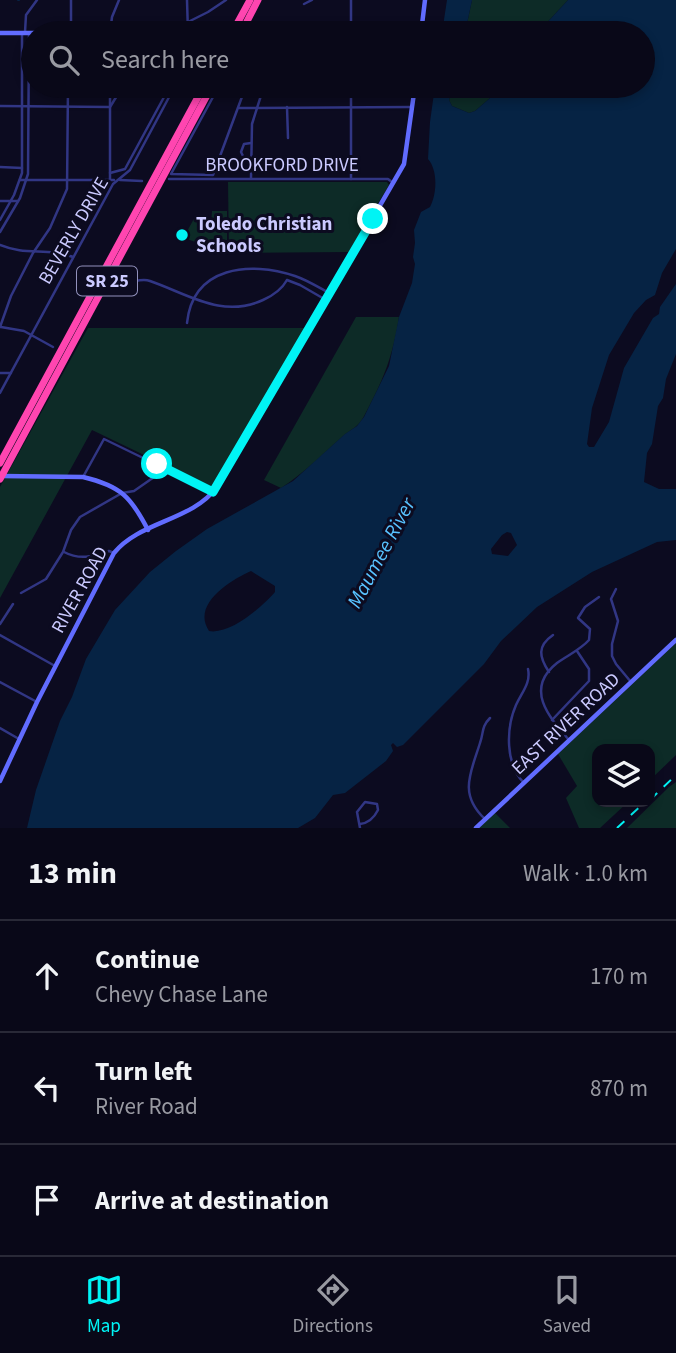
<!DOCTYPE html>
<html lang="en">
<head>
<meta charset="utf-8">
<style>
  body { margin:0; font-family:"Source Sans 3",sans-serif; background:#121121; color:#f1f3f6 }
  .controls { position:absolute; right:21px; bottom:21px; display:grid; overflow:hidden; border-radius:14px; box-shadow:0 4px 10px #0003 }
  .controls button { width:63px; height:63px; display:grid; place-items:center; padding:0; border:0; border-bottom:2px solid #292937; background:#090818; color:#f1f3f6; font:35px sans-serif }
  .stop { position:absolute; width:21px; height:21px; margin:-16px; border:5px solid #00f4f5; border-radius:50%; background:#fff }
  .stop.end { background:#00f4f5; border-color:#fff; box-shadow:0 2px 7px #0008 }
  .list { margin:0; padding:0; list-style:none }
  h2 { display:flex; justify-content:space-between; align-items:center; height:91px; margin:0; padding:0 28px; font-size:30px }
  h2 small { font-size:23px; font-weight:400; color:#999aa2 }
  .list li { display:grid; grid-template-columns:46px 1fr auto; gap:21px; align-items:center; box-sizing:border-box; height:112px; padding:0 28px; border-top:2px solid #292937 }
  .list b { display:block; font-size:26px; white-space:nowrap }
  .list p { margin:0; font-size:23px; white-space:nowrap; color:#999aa2 }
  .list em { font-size:23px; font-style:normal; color:#999aa2 }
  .icon { flex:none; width:38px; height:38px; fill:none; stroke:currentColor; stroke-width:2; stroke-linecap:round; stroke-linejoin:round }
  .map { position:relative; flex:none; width:676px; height:828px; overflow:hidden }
  .search { position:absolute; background:#090818; box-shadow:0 4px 10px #0003; left:21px; right:21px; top:21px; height:77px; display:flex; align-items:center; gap:18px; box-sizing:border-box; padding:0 24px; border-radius:38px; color:#999aa2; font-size:26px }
  .sheet { height:427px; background:#090818 }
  nav { display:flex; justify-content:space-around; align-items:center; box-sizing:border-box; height:98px; border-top:2px solid #292937; background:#090818; font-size:19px; color:#999aa2 }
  nav a { display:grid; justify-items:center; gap:4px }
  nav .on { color:#00f4f5 }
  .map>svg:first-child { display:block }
  .green { fill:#0d2b27 }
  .water { fill:#062344; fill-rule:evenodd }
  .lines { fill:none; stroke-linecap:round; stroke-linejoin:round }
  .stream { stroke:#062344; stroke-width:2 }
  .street { stroke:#313684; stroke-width:2.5 }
  .secondary { stroke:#616cff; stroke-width:4.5 }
  .highway { stroke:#ff45b0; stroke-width:7 }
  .rail { stroke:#00f4f5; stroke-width:2; stroke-dasharray:10 9; stroke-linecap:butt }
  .route { stroke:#00f4f5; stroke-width:9 }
  .poi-dot { fill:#00f4f5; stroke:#0c0b20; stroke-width:2.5 }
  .labels { text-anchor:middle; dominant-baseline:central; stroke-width:6; stroke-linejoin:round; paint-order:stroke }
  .shield { fill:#0c0b20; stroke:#9291bc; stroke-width:2 }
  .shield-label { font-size:18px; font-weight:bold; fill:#cbcaff }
  .street-label { font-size:19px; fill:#cbcaff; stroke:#0c0b20 }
  .poi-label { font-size:19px; font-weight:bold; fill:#cbcaff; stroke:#0c0b20; text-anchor:start }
  .water-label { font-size:21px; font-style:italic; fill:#58c2ff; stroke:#0c0b20 }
</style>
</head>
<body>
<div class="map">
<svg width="676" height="828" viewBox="0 0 676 828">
  <rect width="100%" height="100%" fill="#0c0b20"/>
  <g class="green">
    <path d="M472,0H568L542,28L532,27L528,33H465Z"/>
    <path d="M453,86H504L475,111L469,113L452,106L449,100Z"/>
    <path d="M228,182H387L389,185L349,252L229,253Z"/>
    <path d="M212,211H227V240H212V248L187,239L185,235L196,215H205L211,225Z"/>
    <path d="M356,317H399C393,357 382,383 363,418C358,427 350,430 343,436C323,454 304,473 281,488L264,480Z"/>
    <path d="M88,328H306L213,488L92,430L0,598V487Z"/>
    <path d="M676,643V755L650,780V749H597V802H628L600,828H579L566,798L577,786L558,754Z"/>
    <path d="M676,782V828H627L669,787Z"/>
    <path d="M495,813L510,828H479Z"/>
  </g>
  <g class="water">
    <path d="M447,0H472L465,33H442Z"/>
    <path d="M568,0H676V249L662,273L655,295L646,300L634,313L609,355L592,408L587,444L589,447H594L609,422L624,368L653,318L659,314L660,307L676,284V354L666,379L663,398L658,406L652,444L647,453L644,482L659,489H676V540L657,542L592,572L537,607L501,641L484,664L403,745L397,747L393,743L391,745L393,751L386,761L345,793L333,795L315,818L298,828H27L36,790L60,721L72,697L86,659L115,610L150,572L176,551L207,529L293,481L345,434L357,426L364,417L389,366L399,317L412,283L415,264L413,257L415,243L414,230L421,212L430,207C437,194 438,170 428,159L430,122L435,86H453L449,100L452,106L469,113L475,111L504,86H643V33H528L532,27L542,28ZM507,532L511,533L517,545L508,556L492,554L491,549L502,535ZM251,571L275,586V592C262,607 230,635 209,631C191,604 231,580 251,571Z"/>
  </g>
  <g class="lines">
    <path class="stream" d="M18,0H19"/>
    <g class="street">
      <path d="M187,0L188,33"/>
      <path d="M351,0V33"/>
      <path d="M304,4L312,0"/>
      <path d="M188,22L208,12L226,0"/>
      <path d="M25,32L26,15L37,0"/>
      <path d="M71,33V0"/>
      <path d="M110,33L112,17L119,0"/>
      <path d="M219,86L171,174L213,175L246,86"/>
      <path d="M351,86V179"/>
      <path d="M0,106L110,107L123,86"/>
      <path d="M287,107L288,138"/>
      <path d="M239,108L410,107"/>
      <path d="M251,143L244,144L241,152L244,158L251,160"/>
      <path d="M0,167L22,168"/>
      <path d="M110,173L125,169L170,86"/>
      <path d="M251,178L252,124L264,86"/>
      <path d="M169,179H388L392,182"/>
      <path d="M20,180H114"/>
      <path d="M110,180V86"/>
      <path d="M120,180L142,181"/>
      <path d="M0,201H18"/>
      <path d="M0,220L14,195L22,173V33"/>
      <path d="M0,232L20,198L28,174L29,33"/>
      <path d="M0,245C26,256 48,247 73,257"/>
      <path d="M287,280L300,285L326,300"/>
      <path d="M119,281C129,286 139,277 150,281C188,294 222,319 263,300C272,296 282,289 287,280"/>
      <path d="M187,323C193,266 250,261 295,276C307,280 318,287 329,293"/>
      <path d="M0,327L11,296L33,253L50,228L67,189L68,86"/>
      <path d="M1,327L24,331L53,347"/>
      <path d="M0,373H11"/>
      <path d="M0,393L113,184L130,170L175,86"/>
      <path d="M83,477L104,439L213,492"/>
      <path d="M64,552C79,560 93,557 109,551L114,553"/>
      <path d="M616,589L611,599L618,621L612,644V656L616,664L631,682"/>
      <path d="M21,593L46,579L63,552L71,530L80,517L122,493L134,491L157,475L172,471"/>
      <path d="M0,624L13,604"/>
      <path d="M0,635L55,666"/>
      <path d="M549,672C539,657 537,646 553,635"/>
      <path d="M0,682L37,702"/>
      <path d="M552,720L589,681V669L577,651"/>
      <path d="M0,728L19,739"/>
      <path d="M569,740C549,717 524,689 557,663C568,655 580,650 589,640L590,629L578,618L585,607L599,597"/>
      <path d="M524,783C505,764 506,728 516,705C522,692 531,683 528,669"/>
      <path d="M485,819C458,794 471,772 480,743C484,732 481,727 490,718"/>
      <path d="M360,828L357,812L365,802L377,804L378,810C374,818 369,823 360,824"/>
    </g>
    <g class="secondary">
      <path d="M0,33H51"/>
      <path d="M421,33L425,0"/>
      <path d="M1,476L83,477C121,486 131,497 148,530"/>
      <path d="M0,781L37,702L114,553C140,521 192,521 217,487L404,164L415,86"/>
      <path d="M476,828L676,640"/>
    </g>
    <g class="highway">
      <path d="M232,33L250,0"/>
      <path d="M241,33L258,0"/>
      <path d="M0,463L204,86"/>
      <path d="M0,479L212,86"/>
    </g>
    <g class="rail">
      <path d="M650,800L676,775"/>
      <path d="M617,828L645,802"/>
    </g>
  </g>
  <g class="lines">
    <path class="route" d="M157,464L213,492L373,219"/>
  </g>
  <circle class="poi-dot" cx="182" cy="235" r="7"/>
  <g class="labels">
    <rect class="shield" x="77" y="266.5" width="60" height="29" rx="5"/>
    <g class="shield-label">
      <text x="107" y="281">SR 25</text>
    </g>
    <g class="street-label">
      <text x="282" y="165">BROOKFORD DRIVE</text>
      <text transform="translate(74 231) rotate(-60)">BEVERLY DRIVE</text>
      <text transform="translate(80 590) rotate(-61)">RIVER ROAD</text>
      <text transform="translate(566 724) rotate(-43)">EAST RIVER ROAD</text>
    </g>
    <g class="poi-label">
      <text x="196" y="224">Toledo Christian<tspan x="196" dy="22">Schools</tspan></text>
    </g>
    <g class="water-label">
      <text transform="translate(381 553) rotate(-62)">Maumee River</text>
    </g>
  </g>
</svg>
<div class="controls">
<button><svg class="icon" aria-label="layers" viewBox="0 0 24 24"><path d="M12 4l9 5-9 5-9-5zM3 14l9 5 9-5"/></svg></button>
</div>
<div class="stop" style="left:157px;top:464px"></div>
<div class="stop end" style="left:373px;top:219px"></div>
<div class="search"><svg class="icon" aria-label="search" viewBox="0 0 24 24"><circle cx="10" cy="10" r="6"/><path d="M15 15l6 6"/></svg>Search here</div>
</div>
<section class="sheet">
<h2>13 min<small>Walk · 1.0 km</small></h2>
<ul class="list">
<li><svg class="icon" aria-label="ahead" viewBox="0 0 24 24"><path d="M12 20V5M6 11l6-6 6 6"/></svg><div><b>Continue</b><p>Chevy Chase Lane</p></div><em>170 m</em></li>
<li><svg class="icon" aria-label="left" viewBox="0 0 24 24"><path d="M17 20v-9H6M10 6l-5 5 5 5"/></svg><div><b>Turn left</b><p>River Road</p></div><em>870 m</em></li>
<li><svg class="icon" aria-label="arrive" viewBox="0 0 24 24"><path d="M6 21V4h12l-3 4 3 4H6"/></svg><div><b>Arrive at destination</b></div></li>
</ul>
</section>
<nav>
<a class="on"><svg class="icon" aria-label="map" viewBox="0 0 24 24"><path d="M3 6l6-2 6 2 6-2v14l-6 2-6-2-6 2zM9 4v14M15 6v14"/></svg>Map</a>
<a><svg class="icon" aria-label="directions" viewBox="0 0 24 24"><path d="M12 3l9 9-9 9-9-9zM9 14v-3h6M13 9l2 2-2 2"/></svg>Directions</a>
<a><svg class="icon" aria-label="saved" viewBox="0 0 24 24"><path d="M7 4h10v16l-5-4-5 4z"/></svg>Saved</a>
</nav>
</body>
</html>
